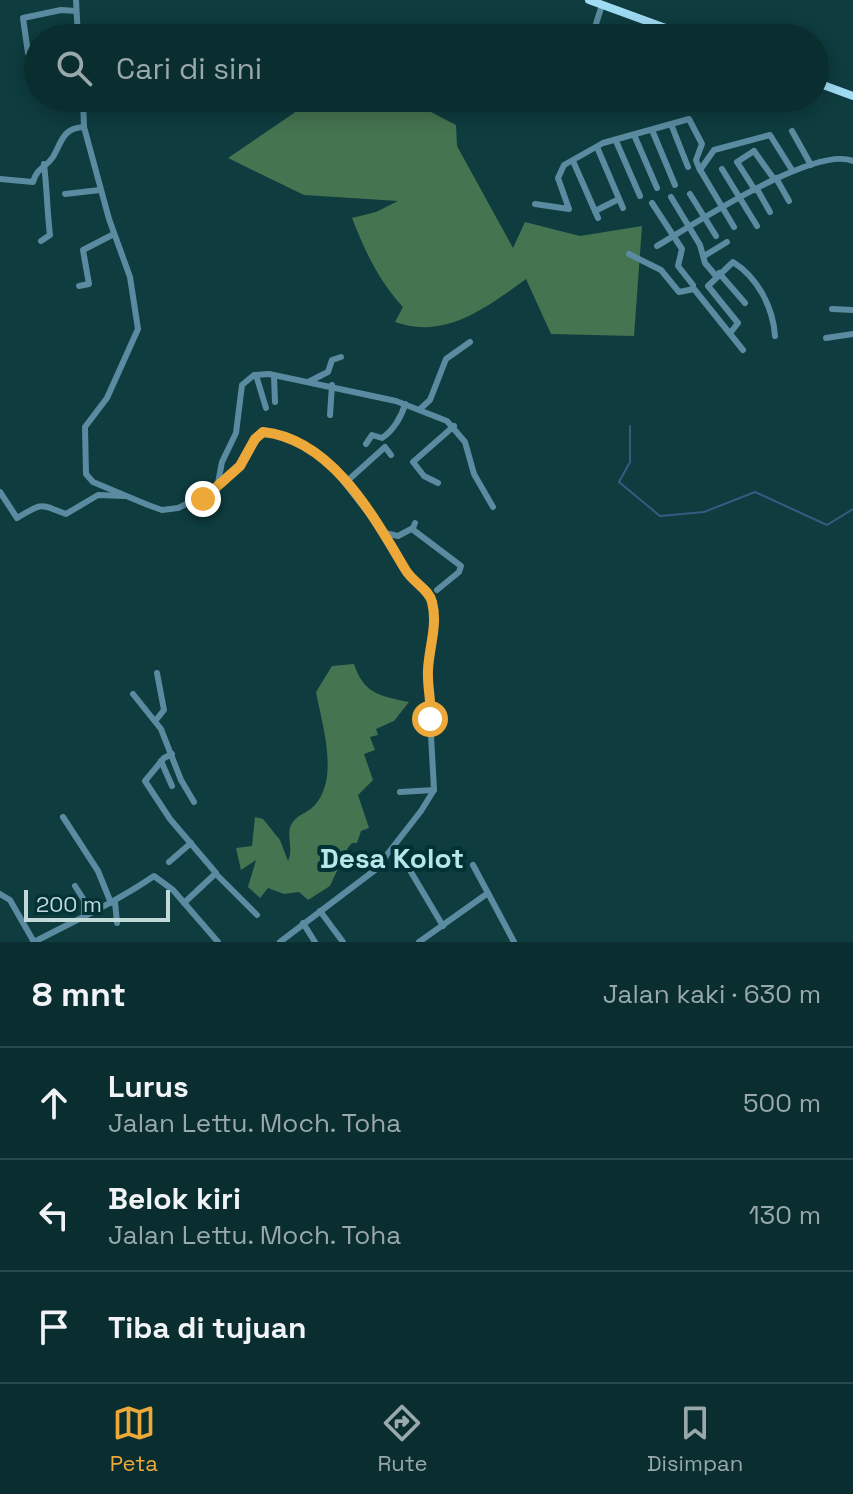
<!DOCTYPE html>
<html lang="id">
<head>
<meta charset="utf-8">
<style>
  body { margin:0; font-family:"Space Grotesk",sans-serif; background:#133537; color:#f1f3f6 }
  .scale { position:absolute; left:24px; bottom:20px; width:146px; box-sizing:border-box; padding-left:8px; border:4px solid #c2d9da; border-top:0; font-size:22px; line-height:28px; white-space:nowrap; color:#c2d9da; -webkit-text-stroke:6px #013235; paint-order:stroke }
  .stop { position:absolute; width:24px; height:24px; margin:-18px; border:6px solid #eca93a; border-radius:50%; background:#fff }
  .stop.end { background:#eca93a; border-color:#fff; box-shadow:0 2px 8px #0008 }
  .list { margin:0; padding:0; list-style:none }
  h2 { display:flex; justify-content:space-between; align-items:center; height:104px; margin:0; padding:0 32px; font-size:34px }
  h2 small { font-size:26px; font-weight:400; color:#99a8aa }
  .list li { display:grid; grid-template-columns:52px 1fr auto; gap:24px; align-items:center; box-sizing:border-box; height:112px; padding:0 32px; border-top:2px solid #2a494b }
  .list b { display:block; font-size:30px; white-space:nowrap }
  .list p { margin:0; font-size:26px; white-space:nowrap; color:#99a8aa }
  .list em { font-size:26px; font-style:normal; color:#99a8aa }
  .icon { flex:none; width:44px; height:44px; fill:none; stroke:currentColor; stroke-width:2; stroke-linecap:round; stroke-linejoin:round }
  .map { position:relative; flex:none; width:853px; height:942px; overflow:hidden }
  .search { position:absolute; background:#0a2d2f; box-shadow:0 4px 20px #0003; left:24px; right:24px; top:24px; height:88px; display:flex; align-items:center; gap:20px; box-sizing:border-box; padding:0 28px; border-radius:44px; color:#99a8aa; font-size:30px }
  .sheet { height:440px; background:#0a2d2f }
  nav { display:flex; justify-content:space-around; align-items:center; box-sizing:border-box; height:112px; border-top:2px solid #2a494b; background:#0a2d2f; font-size:22px; color:#99a8aa }
  nav a { display:grid; justify-items:center; gap:4px }
  nav .on { color:#eca93a }
  .map>svg:first-child { display:block }
  .forest { fill:#457451 }
  .lines { fill:none; stroke-linecap:round; stroke-linejoin:round }
  .stream { stroke:#365b82; stroke-width:2 }
  .minor { stroke:#5a8ba0; stroke-width:6 }
  .major { stroke:#a0dbf4; stroke-width:8 }
  .route { stroke:#eca93a; stroke-width:10 }
  .labels { text-anchor:middle; dominant-baseline:central; stroke-width:8; stroke-linejoin:round; paint-order:stroke }
  .quarter-label { font-size:28px; font-weight:bold; fill:#b8e7ea; stroke:#013235 }
</style>
</head>
<body>
<div class="map">
<svg width="853" height="942" viewBox="0 0 853 942">
  <rect width="100%" height="100%" fill="#0e3c3f"/>
  <g class="forest">
    <path d="M316,98H404L456,125L457,146L513,248L525,222L580,236L642,226L634,336L551,334L526,279C487,307 446,340 395,322L403,307C378,280 365,251 352,218L376,212L398,201L304,195L228,158Z"/>
    <path d="M354,664C364,694 380,696 409,702L394,721L376,729L378,735L370,737L375,750L364,754L373,780L358,795L369,828L361,831L357,843H352L347,849L353,858L348,863L341,862L330,886L308,900L299,892L284,894L268,888L260,898L248,887L256,860L241,870L236,848L252,846L255,817L263,819L280,840L288,861C294,850 286,836 291,825C297,814 306,814 314,806C340,779 322,724 316,692L332,666Z"/>
  </g>
  <g class="lines">
    <path class="stream" d="M630,426V462L619,482L660,516L704,512L755,492L827,525L853,509"/>
    <g class="minor">
      <path d="M76,0L78,38"/>
      <path d="M595,27L602,5"/>
      <path d="M28,53L23,18L61,10L76,11"/>
      <path d="M83,98L84,127L109,219L130,277L138,329L107,398L85,427L86,474L93,482L148,505L162,510L178,508L214,491L243,463L260,434C280,429 319,453 333,468L391,542L411,578L431,598L434,623L428,680L434,790L421,811L375,870L280,942"/>
      <path d="M671,124L688,167"/>
      <path d="M652,130L675,185"/>
      <path d="M792,131L811,165"/>
      <path d="M635,137L657,188"/>
      <path d="M616,141L640,196"/>
      <path d="M597,147L623,208"/>
      <path d="M754,151L737,162L755,190"/>
      <path d="M754,151L774,179"/>
      <path d="M573,161L598,218"/>
      <path d="M722,169L757,226"/>
      <path d="M700,170L714,150L770,135L792,170"/>
      <path d="M776,178L789,201"/>
      <path d="M0,179L33,182C37,167 46,168 53,157C62,142 62,128 84,127"/>
      <path d="M757,189L770,212"/>
      <path d="M65,194L100,190"/>
      <path d="M690,194L716,236"/>
      <path d="M671,197L700,245L705,263L716,276"/>
      <path d="M652,203L682,249L678,266L693,285"/>
      <path d="M535,204L569,209L558,178L564,165L603,143L689,119L702,144L696,160L699,168L734,227"/>
      <path d="M595,211L619,199"/>
      <path d="M41,241L50,235C47,210 47,189 44,164"/>
      <path d="M657,246C694,224 815,145 853,161"/>
      <path d="M629,254L661,270L679,292L694,289L743,350"/>
      <path d="M704,256L727,242"/>
      <path d="M719,273L745,303"/>
      <path d="M79,286L89,284L83,250L114,234"/>
      <path d="M832,309L853,310"/>
      <path d="M731,332L738,323L708,286L733,262C758,278 773,307 775,336"/>
      <path d="M826,338L853,334"/>
      <path d="M256,375L266,408"/>
      <path d="M274,376L275,402"/>
      <path d="M310,381L328,372L332,360L341,357"/>
      <path d="M420,409L430,400L446,359L470,342"/>
      <path d="M330,415L332,385"/>
      <path d="M366,444L372,435L382,438C393,431 402,416 405,404"/>
      <path d="M345,483L385,447L391,455"/>
      <path d="M438,483L424,476L413,462L454,426"/>
      <path d="M217,488L222,462L236,433L242,385L254,375L269,374L396,401L447,421L465,442L474,474L493,507"/>
      <path d="M0,492L17,518C45,501 40,505 66,514L98,495L124,496"/>
      <path d="M412,529L461,566L459,572L437,590"/>
      <path d="M385,533L398,536L413,528L415,523"/>
      <path d="M133,694L161,729L181,780L194,802"/>
      <path d="M156,720L164,710L157,673"/>
      <path d="M172,754L164,758L145,781L170,819L216,873L184,903"/>
      <path d="M161,761L172,786"/>
      <path d="M400,792L434,790"/>
      <path d="M63,817L98,871L111,903"/>
      <path d="M395,845L443,926"/>
      <path d="M169,862L191,843"/>
      <path d="M216,874L257,915"/>
      <path d="M75,886L84,900V914"/>
      <path d="M488,893L514,942"/>
      <path d="M0,894L10,900L34,942"/>
      <path d="M115,902L117,923"/>
      <path d="M320,911L343,942"/>
      <path d="M303,923L315,942"/>
      <path d="M34,942C74,921 116,902 154,876L173,890L218,942"/>
      <path d="M419,942L488,893L473,865"/>
    </g>
    <g class="major">
      <path d="M589,0L693,38"/>
      <path d="M815,82L853,96"/>
    </g>
  </g>
  <g class="lines">
    <path class="route" d="M203,499L240,466L255,439L263,432C332,439 374,517 405,569C412,582 429,589 432,602C438,625 429,647 428,670C427,687 432,702 430,719"/>
  </g>
  <g class="labels">
    <g class="quarter-label">
      <text x="392" y="858">Desa Kolot</text>
    </g>
  </g>
</svg>
<div class="scale">200 m</div>
<div class="stop" style="left:430px;top:719px"></div>
<div class="stop end" style="left:203px;top:499px"></div>
<div class="search"><svg class="icon" aria-label="search" viewBox="0 0 24 24"><circle cx="10" cy="10" r="6"/><path d="M15 15l6 6"/></svg>Cari di sini</div>
</div>
<section class="sheet">
<h2>8 mnt<small>Jalan kaki · 630 m</small></h2>
<ul class="list">
<li><svg class="icon" aria-label="ahead" viewBox="0 0 24 24"><path d="M12 20V5M6 11l6-6 6 6"/></svg><div><b>Lurus</b><p>Jalan Lettu. Moch. Toha</p></div><em>500 m</em></li>
<li><svg class="icon" aria-label="left" viewBox="0 0 24 24"><path d="M17 20v-9H6M10 6l-5 5 5 5"/></svg><div><b>Belok kiri</b><p>Jalan Lettu. Moch. Toha</p></div><em>130 m</em></li>
<li><svg class="icon" aria-label="arrive" viewBox="0 0 24 24"><path d="M6 21V4h12l-3 4 3 4H6"/></svg><div><b>Tiba di tujuan</b></div></li>
</ul>
</section>
<nav>
<a class="on"><svg class="icon" aria-label="map" viewBox="0 0 24 24"><path d="M3 6l6-2 6 2 6-2v14l-6 2-6-2-6 2zM9 4v14M15 6v14"/></svg>Peta</a>
<a><svg class="icon" aria-label="directions" viewBox="0 0 24 24"><path d="M12 3l9 9-9 9-9-9zM9 14v-3h6M13 9l2 2-2 2"/></svg>Rute</a>
<a><svg class="icon" aria-label="saved" viewBox="0 0 24 24"><path d="M7 4h10v16l-5-4-5 4z"/></svg>Disimpan</a>
</nav>
</body>
</html>
